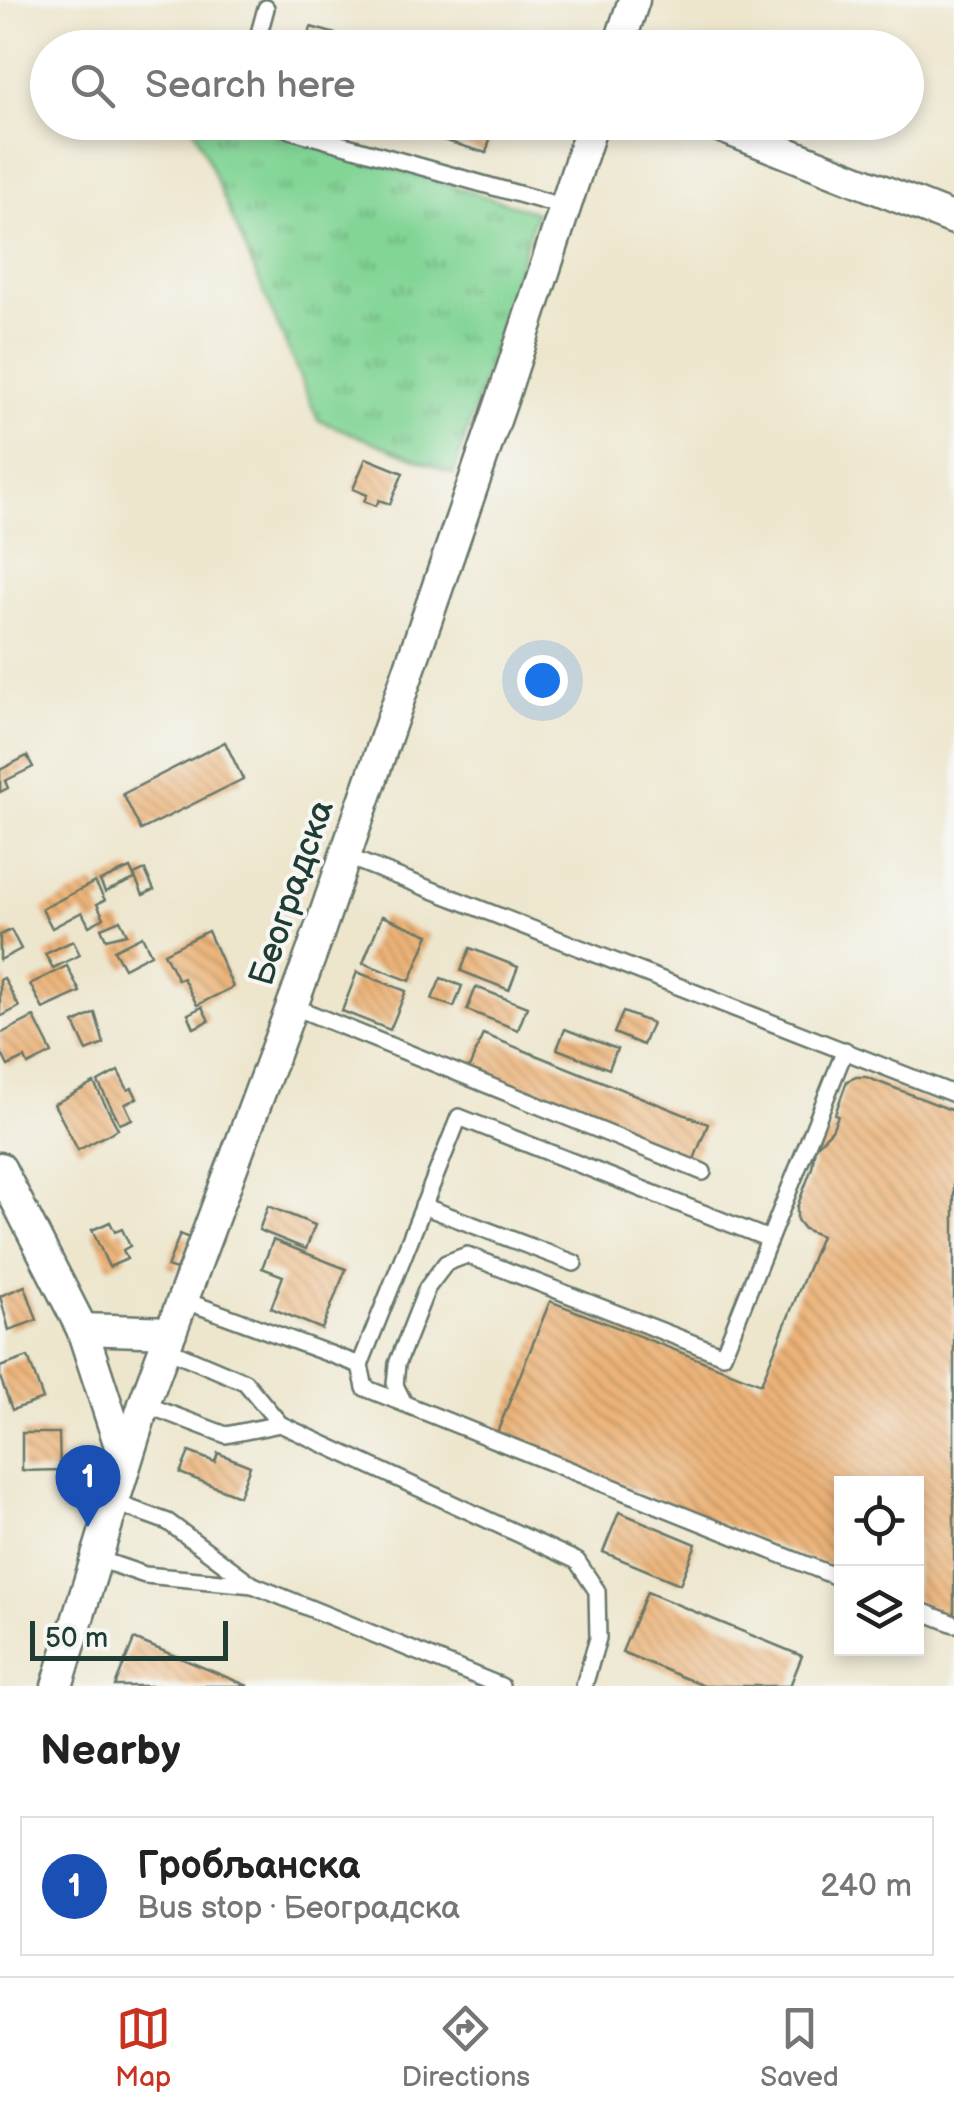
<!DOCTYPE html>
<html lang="en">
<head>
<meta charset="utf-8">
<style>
  body { margin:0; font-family:"Balsamiq Sans",sans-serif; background:#f2f2f2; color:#222 }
  .controls { position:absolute; right:30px; bottom:30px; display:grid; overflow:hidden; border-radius:0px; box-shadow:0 5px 15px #0003 }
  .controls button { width:90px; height:90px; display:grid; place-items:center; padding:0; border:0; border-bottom:2px solid #e0e0e0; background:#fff; color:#222; font:50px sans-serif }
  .scale { position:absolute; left:30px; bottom:25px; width:198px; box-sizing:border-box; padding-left:10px; border:5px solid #1f3d34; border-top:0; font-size:28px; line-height:35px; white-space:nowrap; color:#1f3d34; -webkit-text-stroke:8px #f6f6f2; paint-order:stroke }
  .you { position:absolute; left:542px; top:680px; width:35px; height:35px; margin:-25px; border:8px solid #fff; border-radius:50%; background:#1a73e8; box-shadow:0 0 0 15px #1a73e833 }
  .badge { display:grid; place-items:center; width:65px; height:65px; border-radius:50%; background:#c8321e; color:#fff; font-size:32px; font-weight:700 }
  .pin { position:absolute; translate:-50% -82px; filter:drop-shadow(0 2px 5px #0008) }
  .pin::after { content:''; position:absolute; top:52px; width:35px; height:30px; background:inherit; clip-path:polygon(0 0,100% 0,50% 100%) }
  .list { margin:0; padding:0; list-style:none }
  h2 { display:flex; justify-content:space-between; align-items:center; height:130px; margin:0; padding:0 40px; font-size:42px }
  h2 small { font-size:32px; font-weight:400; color:#767676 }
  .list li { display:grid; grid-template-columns:65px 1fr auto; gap:30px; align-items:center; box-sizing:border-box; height:140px; margin:0 20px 20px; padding:0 20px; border:2px solid #e0e0e0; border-radius:0px }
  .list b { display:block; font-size:38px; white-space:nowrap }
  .list p { margin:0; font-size:32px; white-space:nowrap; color:#767676 }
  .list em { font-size:32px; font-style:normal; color:#767676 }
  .icon { flex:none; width:55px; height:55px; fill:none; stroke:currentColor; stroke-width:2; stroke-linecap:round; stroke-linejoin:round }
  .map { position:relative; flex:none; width:954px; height:1686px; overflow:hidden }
  .search { position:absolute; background:#fff; box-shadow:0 5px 15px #0003; left:30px; right:30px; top:30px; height:110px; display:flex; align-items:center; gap:25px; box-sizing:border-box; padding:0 35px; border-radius:55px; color:#767676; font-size:38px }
  .sheet { height:290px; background:#fff }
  nav { display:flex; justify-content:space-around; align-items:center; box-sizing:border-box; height:140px; border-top:2px solid #e0e0e0; background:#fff; font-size:28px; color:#767676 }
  nav a { display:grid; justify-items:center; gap:5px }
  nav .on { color:#c8321e }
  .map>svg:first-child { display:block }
  .grass { fill:url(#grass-tufts); stroke:#518965; stroke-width:2.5 }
  .building { fill:url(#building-back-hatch) }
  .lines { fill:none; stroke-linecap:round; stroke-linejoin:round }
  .lane-casing { stroke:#67786a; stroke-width:20 }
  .street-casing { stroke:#67786a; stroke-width:35 }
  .lane { stroke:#fff; stroke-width:15 }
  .street { stroke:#fff; stroke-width:30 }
  .labels { text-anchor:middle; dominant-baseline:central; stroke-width:8; stroke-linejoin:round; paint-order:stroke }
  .street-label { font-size:35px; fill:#1f3d34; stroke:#f6f6f2 }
</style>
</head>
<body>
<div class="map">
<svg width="954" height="1686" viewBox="0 0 954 1686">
  <defs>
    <pattern id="grass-tufts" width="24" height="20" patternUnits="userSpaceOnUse" patternTransform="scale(2.5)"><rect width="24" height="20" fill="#83d596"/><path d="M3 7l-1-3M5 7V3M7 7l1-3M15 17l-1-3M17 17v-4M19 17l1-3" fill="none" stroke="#6bae7b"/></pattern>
    <pattern id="building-back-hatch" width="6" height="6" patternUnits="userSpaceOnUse" patternTransform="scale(2.5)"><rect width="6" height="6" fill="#edb378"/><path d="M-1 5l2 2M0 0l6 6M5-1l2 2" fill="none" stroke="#bf9363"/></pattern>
  </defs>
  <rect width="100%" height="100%" fill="#f6f6f2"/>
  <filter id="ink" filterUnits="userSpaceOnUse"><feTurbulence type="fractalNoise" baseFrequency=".01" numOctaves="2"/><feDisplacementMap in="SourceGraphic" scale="20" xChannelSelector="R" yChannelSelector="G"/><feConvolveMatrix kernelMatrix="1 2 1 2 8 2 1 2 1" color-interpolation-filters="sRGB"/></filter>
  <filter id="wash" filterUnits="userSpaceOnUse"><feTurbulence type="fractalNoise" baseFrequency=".0048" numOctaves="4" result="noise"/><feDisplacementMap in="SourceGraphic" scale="40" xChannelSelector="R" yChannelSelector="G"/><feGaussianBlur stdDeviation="2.25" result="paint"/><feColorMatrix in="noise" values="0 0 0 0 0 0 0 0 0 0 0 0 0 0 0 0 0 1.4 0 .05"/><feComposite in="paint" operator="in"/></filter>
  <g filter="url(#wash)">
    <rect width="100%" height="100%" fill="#ede6cd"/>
    <path class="grass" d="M192,123H247L536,212L454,474L318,420Z"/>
    <g id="blocks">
      <g class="building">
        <path d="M311,27L378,46L377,48H306Z"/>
        <path d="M383,122H495L486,153Z"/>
        <path d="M366,458L403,473L390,504L379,500L376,506L364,501L367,495L353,489Z"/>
        <path d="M225,742L243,779L141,830L123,794Z"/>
        <path d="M27,756L33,767L5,781L8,788L0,792V770Z"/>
        <path d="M130,868L135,879L105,892L100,881Z"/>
        <path d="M145,870L154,890L143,895L134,875Z"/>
        <path d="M95,882L105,900L97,904L104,918L89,926L82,912L52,928L42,909Z"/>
        <path d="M382,916L429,935L410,981L363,963Z"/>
        <path d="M120,920L127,934L106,939L101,928Z"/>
        <path d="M11,930L21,949L0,960V935Z"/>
        <path d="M208,931L233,987L197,1005L183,978L178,980L164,953Z"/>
        <path d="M142,936L151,954L124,968L114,950Z"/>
        <path d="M73,941L80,955L53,968L45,954Z"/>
        <path d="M470,948L518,967L509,990L461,971Z"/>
        <path d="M67,966L80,992L43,1009L30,984Z"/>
        <path d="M357,972L406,991L390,1030L342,1011Z"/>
        <path d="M4,978L19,1007L0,1017V980Z"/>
        <path d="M441,978L462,986L454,1007L432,999Z"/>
        <path d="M476,987L527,1007L518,1030L467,1010Z"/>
        <path d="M202,1007L209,1021L194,1028L188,1014Z"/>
        <path d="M623,1012L652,1023L643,1045L614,1033Z"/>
        <path d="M95,1013L104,1044L87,1051L74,1023Z"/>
        <path d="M34,1017L52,1053L28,1065L25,1058L8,1066L0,1050V1034Z"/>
        <path d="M565,1029L617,1049L609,1069L557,1049Z"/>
        <path d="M483,1034L708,1124L693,1162L467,1073Z"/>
        <path d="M118,1071L128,1090L132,1088L137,1098L125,1104L132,1119L120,1124L98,1082Z"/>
        <path d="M856,1077H866L954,1111V1617L916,1602V1484H842V1572L496,1435L550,1301L761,1384L821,1236L804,1229L797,1220V1207L812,1168L815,1147L832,1130L838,1116L835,1114L847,1081Z"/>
        <path d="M94,1083L118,1129L78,1150L54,1104Z"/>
        <path d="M268,1206L315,1225L306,1249L259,1230Z"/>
        <path d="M110,1222L115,1232L122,1229L130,1246L123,1250L127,1259L109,1267L92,1230Z"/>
        <path d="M180,1234L189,1238L176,1270L167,1267Z"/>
        <path d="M273,1240L346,1269L322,1329L271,1308L283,1276L262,1268Z"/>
        <path d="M25,1286L37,1320L9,1330L0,1296Z"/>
        <path d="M28,1357L43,1399L12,1410L0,1377V1367Z"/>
        <path d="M22,1433H59L60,1470L22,1471Z"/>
        <path d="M189,1452L215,1462L218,1453L250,1466L239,1496L180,1473Z"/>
        <path d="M619,1512L696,1544L680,1584L603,1552Z"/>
        <path d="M647,1592L802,1656L790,1686H704L622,1652Z"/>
        <path d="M134,1639L248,1686H115Z"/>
      </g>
    </g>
  </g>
  <g filter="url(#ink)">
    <use href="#blocks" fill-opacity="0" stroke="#67786a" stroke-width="2.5"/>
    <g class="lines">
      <defs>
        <g id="lane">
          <path d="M255,48L266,8"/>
          <path d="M275,122L290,130L565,207"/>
          <path d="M345,856L954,1094"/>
          <path d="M292,1006L703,1172"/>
          <path d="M423,1206L574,1263"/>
          <path d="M769,1239L459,1117L360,1365L365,1388L842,1579"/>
          <path d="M183,1300L360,1365"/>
          <path d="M165,1348L245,1382L280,1424L577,1561L597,1591L598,1638L584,1686"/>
          <path d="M404,1403L395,1385L397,1364L427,1288L446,1263L467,1255L723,1355L845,1050"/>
          <path d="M144,1404L226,1435L280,1424"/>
          <path d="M113,1502L168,1522L253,1585L501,1686"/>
          <path d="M95,1558L145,1575L253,1585"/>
          <path d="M916,1609L954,1624"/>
        </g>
        <g id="street">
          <path d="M618,48L634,0"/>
          <path d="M709,122L954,219"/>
          <path d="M0,1168L82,1329L125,1461"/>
          <path d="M82,1329L171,1332"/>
          <path d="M57,1686L144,1404L312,952L502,400L593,122"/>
        </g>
      </defs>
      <use href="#lane" class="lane-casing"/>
      <use href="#street" class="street-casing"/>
      <use href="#lane" class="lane"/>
      <use href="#street" class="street"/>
    </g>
  </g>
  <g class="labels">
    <g class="street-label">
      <text transform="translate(292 893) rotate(-71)">Београдска</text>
    </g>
  </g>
</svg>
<div class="controls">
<button><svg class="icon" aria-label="locate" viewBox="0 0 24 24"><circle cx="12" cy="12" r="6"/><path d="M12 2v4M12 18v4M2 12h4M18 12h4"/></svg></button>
<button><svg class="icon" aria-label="layers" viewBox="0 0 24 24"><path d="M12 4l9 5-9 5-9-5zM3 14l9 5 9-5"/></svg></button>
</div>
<div class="scale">50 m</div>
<div class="you"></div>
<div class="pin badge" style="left:88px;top:1527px;background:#1a4fb4">1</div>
<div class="search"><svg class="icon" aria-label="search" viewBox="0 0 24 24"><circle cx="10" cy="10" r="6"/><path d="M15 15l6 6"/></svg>Search here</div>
</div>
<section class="sheet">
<h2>Nearby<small></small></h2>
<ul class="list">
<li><span class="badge" style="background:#1a4fb4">1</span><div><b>Гробљанска</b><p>Bus stop · Београдска</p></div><em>240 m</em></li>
</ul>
</section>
<nav>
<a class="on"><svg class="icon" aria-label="map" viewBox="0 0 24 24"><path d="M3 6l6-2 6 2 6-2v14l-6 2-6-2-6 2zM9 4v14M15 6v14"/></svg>Map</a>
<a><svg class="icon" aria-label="directions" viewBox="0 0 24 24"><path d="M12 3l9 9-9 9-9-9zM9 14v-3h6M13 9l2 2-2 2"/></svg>Directions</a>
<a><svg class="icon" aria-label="saved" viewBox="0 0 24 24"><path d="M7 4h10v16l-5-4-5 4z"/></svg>Saved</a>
</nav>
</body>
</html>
